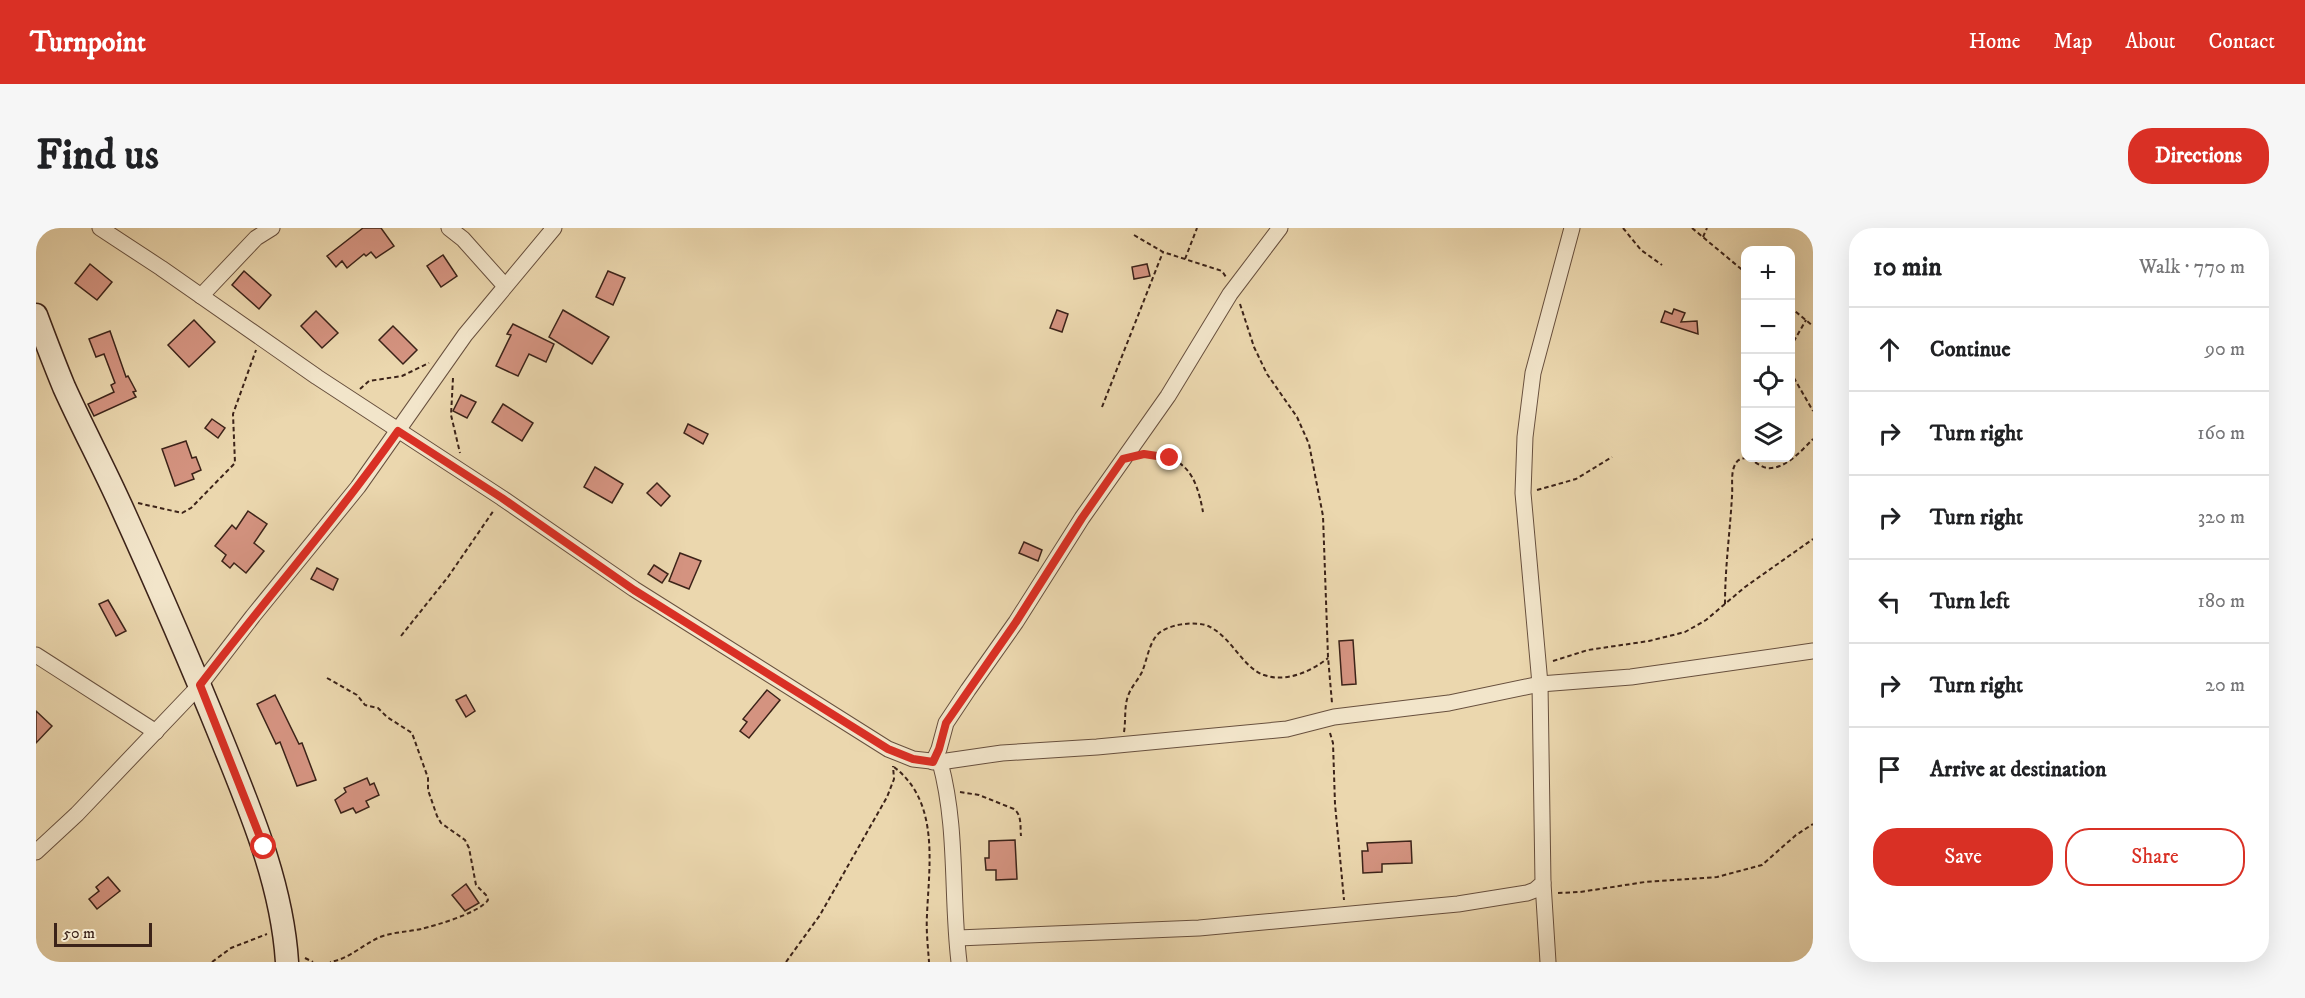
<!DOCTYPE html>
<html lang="en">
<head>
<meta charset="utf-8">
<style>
  body { margin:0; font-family:"IM FELL DW Pica",serif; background:#f6f6f6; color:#202124 }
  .controls { position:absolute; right:18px; top:18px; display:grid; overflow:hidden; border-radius:12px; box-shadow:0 6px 24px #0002 }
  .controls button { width:54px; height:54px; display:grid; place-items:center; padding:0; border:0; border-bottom:2px solid #e0e0e0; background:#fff; color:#202124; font:30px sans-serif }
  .scale { position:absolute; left:18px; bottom:15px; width:98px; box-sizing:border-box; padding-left:6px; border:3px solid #3c2319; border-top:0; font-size:16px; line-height:21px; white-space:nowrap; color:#3c2319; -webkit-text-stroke:4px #f2e5ca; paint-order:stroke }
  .stop { position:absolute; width:18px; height:18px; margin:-14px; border:4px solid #d93025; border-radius:50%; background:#fff }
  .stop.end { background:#d93025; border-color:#fff; box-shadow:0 2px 6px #0008 }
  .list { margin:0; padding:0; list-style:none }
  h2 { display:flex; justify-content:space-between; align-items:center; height:78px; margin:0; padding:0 24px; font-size:26px }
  h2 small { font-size:20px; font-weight:400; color:#757577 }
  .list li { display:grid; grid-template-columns:39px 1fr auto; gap:18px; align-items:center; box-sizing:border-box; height:84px; padding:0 24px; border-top:2px solid #e0e0e0 }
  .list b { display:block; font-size:22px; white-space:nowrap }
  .list em { font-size:20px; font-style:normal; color:#757577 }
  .actions { display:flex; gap:12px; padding:18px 24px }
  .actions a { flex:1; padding:14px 0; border:2px solid #d93025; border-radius:24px; text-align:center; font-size:21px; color:#d93025 }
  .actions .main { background:#d93025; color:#fff }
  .icon { flex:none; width:33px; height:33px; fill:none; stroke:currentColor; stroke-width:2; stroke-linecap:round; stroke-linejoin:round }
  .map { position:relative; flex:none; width:1777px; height:734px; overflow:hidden; border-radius:24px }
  header { display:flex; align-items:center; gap:36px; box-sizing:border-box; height:84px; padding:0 30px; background:#d93025; color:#fff }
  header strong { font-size:28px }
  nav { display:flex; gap:33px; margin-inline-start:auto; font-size:21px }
  .intro { display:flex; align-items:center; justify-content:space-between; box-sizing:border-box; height:144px; padding:0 36px }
  h1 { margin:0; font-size:42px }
  .button { padding:15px 27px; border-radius:24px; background:#d93025; color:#fff; font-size:21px; font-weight:700 }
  main { display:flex; gap:36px; padding:0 36px }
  aside { flex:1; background:#fff; border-radius:24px; box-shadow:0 6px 24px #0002 }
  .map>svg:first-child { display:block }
  .building { fill:#d49380; stroke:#3c2319; stroke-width:1.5 }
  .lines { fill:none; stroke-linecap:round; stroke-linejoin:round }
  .minor-casing { stroke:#68503e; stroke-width:17 }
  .secondary-casing { stroke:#3c2319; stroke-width:25 }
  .path { stroke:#3c2319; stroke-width:2; stroke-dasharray:4.5 3; stroke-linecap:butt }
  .minor { stroke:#f2e5ca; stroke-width:15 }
  .secondary { stroke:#f2e5ca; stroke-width:22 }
  .route { stroke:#d93025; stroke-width:8 }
</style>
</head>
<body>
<header>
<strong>Turnpoint</strong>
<nav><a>Home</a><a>Map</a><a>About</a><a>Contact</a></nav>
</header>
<div class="intro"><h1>Find us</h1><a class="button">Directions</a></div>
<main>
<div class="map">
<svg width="1777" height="734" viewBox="0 0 1777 734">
  <rect width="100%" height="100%" fill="#ebd7ae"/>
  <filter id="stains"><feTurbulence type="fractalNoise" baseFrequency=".00333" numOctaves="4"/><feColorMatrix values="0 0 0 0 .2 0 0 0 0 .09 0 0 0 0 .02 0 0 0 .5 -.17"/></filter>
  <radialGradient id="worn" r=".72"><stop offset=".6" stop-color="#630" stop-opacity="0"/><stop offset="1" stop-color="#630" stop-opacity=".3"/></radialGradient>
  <g class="building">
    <path d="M327,0H345L358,18L340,30L335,24L330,28L328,26L311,40L306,33L300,39L291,28Z"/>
    <path d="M407,27L421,48L405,59L391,38Z"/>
    <path d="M54,36L76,54L61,72L39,55Z"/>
    <path d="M1111,36L1114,48L1098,51L1096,39Z"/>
    <path d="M208,43L235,67L223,81L196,57Z"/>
    <path d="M572,43L589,50L577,77L560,69Z"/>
    <path d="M1638,81L1649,85L1645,94L1661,93L1662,106L1625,94L1629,83L1636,86Z"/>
    <path d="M527,82L573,109L556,136L513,109Z"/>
    <path d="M1021,82L1032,86L1026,104L1014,100Z"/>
    <path d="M280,83L302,105L286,120L265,98Z"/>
    <path d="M158,92L179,114L153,139L132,117Z"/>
    <path d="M477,96L518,116L510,134L493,126L482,148L460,138L475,107L471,106Z"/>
    <path d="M357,98L381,122L367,136L343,112Z"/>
    <path d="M74,103L90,149L92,148L100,163L97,164L100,169L58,188L52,176L78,164L75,157L79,155L68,126L60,129L53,111Z"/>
    <path d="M425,167L440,174L431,190L417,183Z"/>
    <path d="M467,176L497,195L486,213L456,194Z"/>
    <path d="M176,191L189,200L182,210L169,200Z"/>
    <path d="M652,196L672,206L667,216L648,205Z"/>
    <path d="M150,213L156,230L160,229L165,242L156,246L158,251L139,258L126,221Z"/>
    <path d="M559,239L587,256L576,275L548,259Z"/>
    <path d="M621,255L634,268L625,278L611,265Z"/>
    <path d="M212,283L231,296L218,315L228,323L210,345L198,335L194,340L186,333L190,327L179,318L196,297L200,301Z"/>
    <path d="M988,314L1006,322L1002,333L983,325Z"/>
    <path d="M644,325L665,333L653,361L633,353Z"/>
    <path d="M618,337L632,346L626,355L612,346Z"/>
    <path d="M281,340L302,351L297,362L275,351Z"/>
    <path d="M72,372L90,403L80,408L63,376Z"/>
    <path d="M1317,412L1320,456L1306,457L1303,413Z"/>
    <path d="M731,462L744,472L713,510L704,503L711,494L707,491Z"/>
    <path d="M239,467L263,516L266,515L280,552L261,558L244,514L240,516L221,476Z"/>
    <path d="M430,467L439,483L430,489L420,472Z"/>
    <path d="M0,483L16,498L0,515Z"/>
    <path d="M331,550L334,557L338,555L343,567L330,573L333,579L320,585L317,580L305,585L299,572L310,564L308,560Z"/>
    <path d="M979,612L981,651L960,652V642H950L949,630H953V613Z"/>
    <path d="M1375,613L1376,635L1346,636V644L1327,645L1326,623H1332L1331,615Z"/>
    <path d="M72,649L84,663L61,681L53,671L63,663L60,659Z"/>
    <path d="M430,656L443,675L429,683L416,667Z"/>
  </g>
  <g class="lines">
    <defs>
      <g id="minor">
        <path d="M64,0L125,40L281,149L466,270L598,361L852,521L877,531L904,534C922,600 915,668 923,734"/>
        <path d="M413,0L427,11L469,58"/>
        <path d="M165,68L220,10L236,0"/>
        <path d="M0,427L120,504"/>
        <path d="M897,534L903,521L910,495L932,462L980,394L1046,290L1132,168L1194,66L1244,0"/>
        <path d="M904,534L966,525L1061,519L1251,501L1298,489L1413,475L1504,456L1595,449L1777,423"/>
        <path d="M0,624L41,586L164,457L217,388L322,259L429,107L518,0"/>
        <path d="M1507,655L1512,734"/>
        <path d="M922,710L1163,700L1422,676L1491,665L1499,662L1507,655L1504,456L1487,265L1489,209L1497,145L1536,0"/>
      </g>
      <path id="secondary" d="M0,87C9,111 18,135 28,159C46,199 67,238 85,278C120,355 154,433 186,512C215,584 246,656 251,734"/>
    </defs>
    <use href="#minor" class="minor-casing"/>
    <use href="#secondary" class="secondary-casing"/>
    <g class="path">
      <path d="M1587,0L1605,22L1626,37"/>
      <path d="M1656,0L1710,45"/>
      <path d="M1098,7L1127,24L1186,43L1190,49"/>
      <path d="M1667,9L1671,0"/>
      <path d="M1149,31L1161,0"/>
      <path d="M1204,76L1218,119L1231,146L1261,189L1273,216L1287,288L1292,429L1296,475"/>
      <path d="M1754,79L1777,98"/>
      <path d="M1754,120L1770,92"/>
      <path d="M1754,143L1777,183"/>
      <path d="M417,150L415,187L424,225"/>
      <path d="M324,161L333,153L366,148L393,135"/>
      <path d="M1066,179L1127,24"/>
      <path d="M1107,227C1149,226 1160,246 1167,284"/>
      <path d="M1713,230C1718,233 1725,239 1731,240C1749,242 1766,222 1777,211"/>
      <path d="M1501,262L1540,251L1576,229"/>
      <path d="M102,275L146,285L155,280L199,235L197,186L220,122"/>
      <path d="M1689,376C1689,339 1694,304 1696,268C1697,258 1694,244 1700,235C1702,231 1707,230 1712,230"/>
      <path d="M365,408L412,349L458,282"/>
      <path d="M1517,433L1552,422L1613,413L1649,404L1670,392L1709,359L1777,311"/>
      <path d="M291,450L321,467L329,477L342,480L351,489L376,505L392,550V562L401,588L405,595L429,612L433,620L440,657L450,667L452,672C443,685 401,697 385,701C371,704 357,704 344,709C326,717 313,731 294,734"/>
      <path d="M1088,504C1090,492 1088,479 1092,468C1095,459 1102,452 1106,444C1111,432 1113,415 1122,406C1132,396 1162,392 1174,399C1196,410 1207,440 1228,447C1250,455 1276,443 1292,430"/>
      <path d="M1294,505L1297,515L1299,576L1308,672"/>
      <path d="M858,539C904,574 893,637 891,687C890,703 892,719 893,734"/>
      <path d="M924,564L943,567L978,581C986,587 984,598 985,608"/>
      <path d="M1522,665L1544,664L1609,654L1681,649L1726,637L1760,607L1777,596"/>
      <path d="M269,730L277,734"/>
      <path d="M176,734L195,720L231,706"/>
      <path d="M750,734L784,687L851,569L858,551L857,538"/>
    </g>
    <use href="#minor" class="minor"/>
    <use href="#secondary" class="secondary"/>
  </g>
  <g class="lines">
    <path class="route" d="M228,619L164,457C229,372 300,291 362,203L466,270L598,362L852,521L877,531L897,534L903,521L910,495L980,394L1046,290L1087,231L1108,226L1134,230"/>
  </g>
  <rect width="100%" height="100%" filter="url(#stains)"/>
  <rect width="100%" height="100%" fill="url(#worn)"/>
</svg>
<div class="controls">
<button>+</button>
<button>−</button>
<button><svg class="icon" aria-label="locate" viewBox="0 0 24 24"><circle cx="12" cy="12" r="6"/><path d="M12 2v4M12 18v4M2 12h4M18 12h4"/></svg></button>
<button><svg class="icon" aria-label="layers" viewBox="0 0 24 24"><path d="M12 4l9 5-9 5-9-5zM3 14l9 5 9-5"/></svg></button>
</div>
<div class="scale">50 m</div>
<div class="stop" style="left:228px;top:619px"></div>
<div class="stop end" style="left:1134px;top:230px"></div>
</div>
<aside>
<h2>10 min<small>Walk · 770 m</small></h2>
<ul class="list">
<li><svg class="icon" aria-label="ahead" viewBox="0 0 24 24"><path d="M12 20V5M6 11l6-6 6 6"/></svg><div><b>Continue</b></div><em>90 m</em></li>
<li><svg class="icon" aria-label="right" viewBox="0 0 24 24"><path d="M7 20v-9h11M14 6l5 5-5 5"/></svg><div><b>Turn right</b></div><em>160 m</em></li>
<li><svg class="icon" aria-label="right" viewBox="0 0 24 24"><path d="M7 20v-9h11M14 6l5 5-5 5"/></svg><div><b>Turn right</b></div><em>320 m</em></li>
<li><svg class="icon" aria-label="left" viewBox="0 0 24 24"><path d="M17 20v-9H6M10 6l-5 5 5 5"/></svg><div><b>Turn left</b></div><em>180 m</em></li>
<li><svg class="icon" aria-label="right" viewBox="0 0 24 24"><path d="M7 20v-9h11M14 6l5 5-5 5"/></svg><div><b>Turn right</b></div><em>20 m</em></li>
<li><svg class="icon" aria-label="arrive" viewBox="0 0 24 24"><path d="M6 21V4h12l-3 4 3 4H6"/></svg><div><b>Arrive at destination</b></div></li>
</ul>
<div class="actions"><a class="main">Save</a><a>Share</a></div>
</aside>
</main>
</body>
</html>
